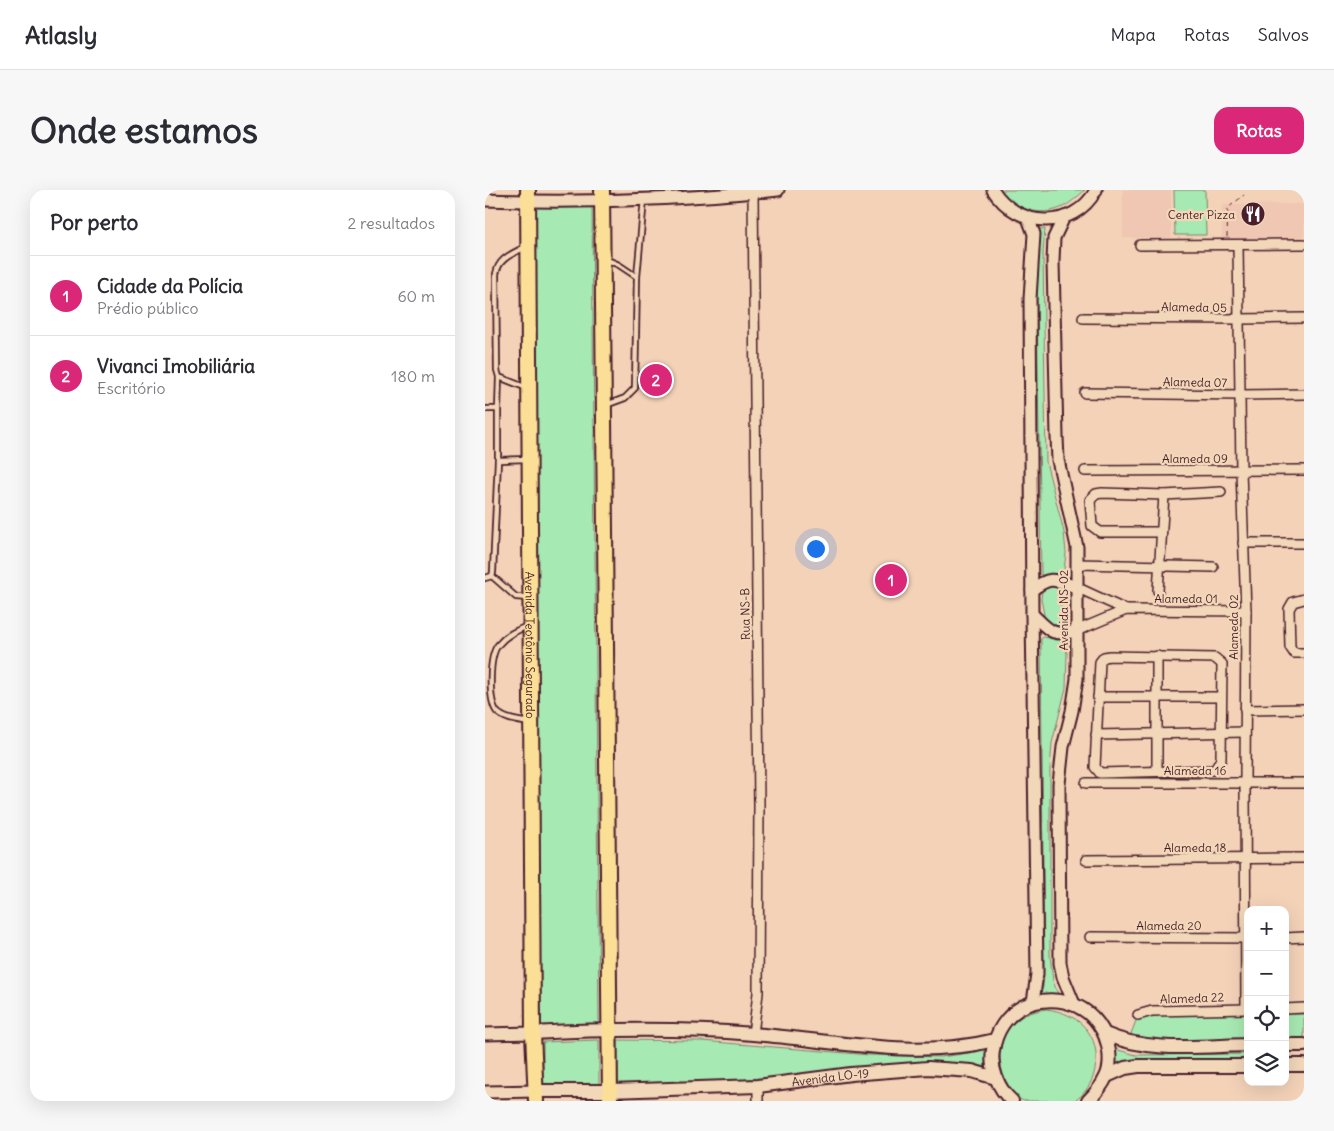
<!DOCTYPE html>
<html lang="pt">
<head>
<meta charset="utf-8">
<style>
  body { margin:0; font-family:Delius,sans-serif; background:#f7f7f7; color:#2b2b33 }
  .controls { position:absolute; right:15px; bottom:15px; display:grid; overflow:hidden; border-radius:10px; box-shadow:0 5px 20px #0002 }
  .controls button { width:45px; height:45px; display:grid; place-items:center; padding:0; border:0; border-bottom:1px solid #e1e1e2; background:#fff; color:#2b2b33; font:25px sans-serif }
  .you { position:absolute; left:330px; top:358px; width:18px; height:18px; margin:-12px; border:4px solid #fff; border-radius:50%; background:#1a73e8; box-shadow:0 0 0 8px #1a73e833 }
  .badge { display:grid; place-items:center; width:32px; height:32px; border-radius:50%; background:#db2777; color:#fff; font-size:16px; font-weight:700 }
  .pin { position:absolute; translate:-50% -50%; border:2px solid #fff; box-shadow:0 1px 5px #0006 }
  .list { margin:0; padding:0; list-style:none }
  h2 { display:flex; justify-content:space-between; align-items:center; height:65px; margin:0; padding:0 20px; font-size:21px }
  h2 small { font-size:16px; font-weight:400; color:#7c7c81 }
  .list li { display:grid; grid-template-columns:32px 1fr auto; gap:15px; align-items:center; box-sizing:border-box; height:80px; padding:0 20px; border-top:1px solid #e1e1e2 }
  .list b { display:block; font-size:19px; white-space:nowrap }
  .list p { margin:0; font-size:16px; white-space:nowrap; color:#7c7c81 }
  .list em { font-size:16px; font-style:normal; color:#7c7c81 }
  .icon { flex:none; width:28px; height:28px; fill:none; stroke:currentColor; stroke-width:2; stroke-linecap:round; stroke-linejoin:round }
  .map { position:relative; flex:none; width:819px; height:911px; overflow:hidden; border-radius:15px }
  header { display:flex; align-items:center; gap:30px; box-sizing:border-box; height:70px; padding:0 25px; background:#fff; border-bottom:1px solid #e1e1e2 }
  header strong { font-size:24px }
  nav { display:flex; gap:28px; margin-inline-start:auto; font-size:18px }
  .intro { display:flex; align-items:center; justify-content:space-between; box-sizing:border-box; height:120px; padding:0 30px }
  h1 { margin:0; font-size:35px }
  .button { padding:12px 22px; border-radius:15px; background:#db2777; color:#fff; font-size:18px; font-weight:700 }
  main { display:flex; gap:30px; padding:0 30px }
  aside { flex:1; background:#fff; border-radius:15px; box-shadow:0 5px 20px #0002 }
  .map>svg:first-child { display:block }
  .built { fill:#f0c7b2 }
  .green { fill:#a7e9b2; stroke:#78846e }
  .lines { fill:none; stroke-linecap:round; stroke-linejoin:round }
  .service-casing { stroke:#4a1f2b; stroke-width:8 }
  .minor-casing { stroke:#4a1f2b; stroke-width:12 }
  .tertiary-casing { stroke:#4a1f2b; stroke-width:15 }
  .secondary-casing { stroke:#4a1f2b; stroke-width:16 }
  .primary-casing { stroke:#4a1f2b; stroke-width:18 }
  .path { stroke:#4a1f2b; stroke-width:1; stroke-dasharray:4 4; stroke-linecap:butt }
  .service { stroke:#f2d7b9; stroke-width:4.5 }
  .minor { stroke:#f2d7b9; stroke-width:9 }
  .tertiary { stroke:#f2d7b9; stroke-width:11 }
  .secondary { stroke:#f2d7b9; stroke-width:12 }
  .primary { stroke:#fbdf96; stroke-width:14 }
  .labels { text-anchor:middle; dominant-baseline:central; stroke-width:4.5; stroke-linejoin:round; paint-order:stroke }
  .poi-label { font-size:12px; fill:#4a1f2b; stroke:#f2d7b9; text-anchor:end }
  .street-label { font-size:12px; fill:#4a1f2b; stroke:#f2d7b9 }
</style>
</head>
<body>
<header>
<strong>Atlasly</strong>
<nav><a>Mapa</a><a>Rotas</a><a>Salvos</a></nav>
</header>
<div class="intro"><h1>Onde estamos</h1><a class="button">Rotas</a></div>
<main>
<aside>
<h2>Por perto<small>2 resultados</small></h2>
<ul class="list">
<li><span class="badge">1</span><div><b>Cidade da Polícia</b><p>Prédio público</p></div><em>60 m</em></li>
<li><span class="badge">2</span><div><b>Vivanci Imobiliária</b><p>Escritório</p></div><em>180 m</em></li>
</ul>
</aside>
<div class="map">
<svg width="819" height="911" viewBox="0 0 819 911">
  <rect width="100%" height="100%" fill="#f3d2b8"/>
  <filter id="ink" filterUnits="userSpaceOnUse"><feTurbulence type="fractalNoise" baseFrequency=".02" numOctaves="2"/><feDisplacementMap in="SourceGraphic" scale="10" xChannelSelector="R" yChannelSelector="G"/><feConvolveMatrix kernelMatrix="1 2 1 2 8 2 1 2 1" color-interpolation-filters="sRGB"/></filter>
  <g filter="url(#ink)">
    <g class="built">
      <rect x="638" y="0" width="48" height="48"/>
      <path d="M819,14V48L737,49V15Z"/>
    </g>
    <g class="green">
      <path d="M514,0H600C593,6 586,13 578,17C554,28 531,19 514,0Z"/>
      <path d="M689,0H720L721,45H690Z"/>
      <path d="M107,16L114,836H56L50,17Z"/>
      <path d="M551,39H560L558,63L561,272L579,342L581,363L579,380L576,385H556Z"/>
      <path d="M566,396L572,397L576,402V436L571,438L561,435L556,409L557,401Z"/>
      <path d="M558,447L577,450L582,463L581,498L567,553L565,579V765L568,791L573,804H555L558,797L559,777L556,449Z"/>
      <path d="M561,819C597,823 620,850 608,887C604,897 598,906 589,911C576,911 549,911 539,911C532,909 526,901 523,895C513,878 512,855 524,838C534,825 546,822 561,819Z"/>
      <path d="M763,822V851L698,852L644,849L652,828L668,824Z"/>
      <path d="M800,824H819V850L800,851Z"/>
      <path d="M114,850V894H58V852Z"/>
      <path d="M133,850L217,851L385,865L456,867L491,862L501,858L499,881L415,874L214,894L133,896Z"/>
      <path d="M626,858L651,865L763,864V872L627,879Z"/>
    </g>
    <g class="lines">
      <defs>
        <g id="service">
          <path d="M120,69L134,75L152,87L150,198L140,208L121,215"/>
          <path d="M152,87L159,9"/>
          <path d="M42,198L14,187L12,180L11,84C14,67 28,64 42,56"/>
          <path d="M0,219H13V270L8,382L7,386L0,388"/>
          <path d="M13,219L14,187"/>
          <path d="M13,270L44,269"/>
          <path d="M7,386L31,407L43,408"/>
          <path d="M42,436C31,441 21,445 13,455C4,466 3,511 12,522C20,530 35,531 45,533"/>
        </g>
        <g id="minor">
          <path d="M655,55L819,54"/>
          <path d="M753,55L756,281L761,421L760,593L761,819"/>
          <path d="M598,128L754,129L819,128"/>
          <path d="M600,203L756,205L819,204"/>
          <path d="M600,281L819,280"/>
          <path d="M676,342H615L607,336L605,310L611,304L617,303L679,305L736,302"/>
          <path d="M758,353H819"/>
          <path d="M592,374L728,377"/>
          <path d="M591,397L641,420"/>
          <path d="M673,401L679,305"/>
          <path d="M819,409L808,412L804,419L805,457L809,463H819"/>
          <path d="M591,441L641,420L761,421"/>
          <path d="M625,466L730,468L737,474L736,569L730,580L615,583L610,577L615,472L619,467Z"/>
          <path d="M672,466V581"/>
          <path d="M613,507H736"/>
          <path d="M760,520L819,519"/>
          <path d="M611,545L760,542"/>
          <path d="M601,593H819"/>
          <path d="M601,670L819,668"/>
          <path d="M605,747L763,748"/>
          <path d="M800,748L819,747"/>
          <path d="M800,819L819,818"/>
          <path d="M653,825L667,821L763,819"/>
          <path d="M268,844L273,803L274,615L268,3"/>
          <path d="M273,911V896"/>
        </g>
        <g id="tertiary">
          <path d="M508,0C532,38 588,42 611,0"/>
          <path d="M0,10C97,13 197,10 293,0"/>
          <path d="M579,27L569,48L568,71L572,247L573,270L592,357V489L587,521L578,557L574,594L575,773L578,787L589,814"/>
          <path d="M543,28L549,44L545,109L547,424L552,784L548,812"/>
          <path d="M547,400C566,385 570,390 591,397"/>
          <path d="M547,424C564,440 566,447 591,441"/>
          <path d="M0,844L48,843"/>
          <path d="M0,902L51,901"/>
        </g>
        <g id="secondary">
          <path d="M48,843C122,839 195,838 268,844C348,850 431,870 510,850"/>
          <path d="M620,844C664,863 716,856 763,855"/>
          <path d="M800,855H819"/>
          <path d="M800,875H819"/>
          <path d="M622,886L640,878L653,876H763"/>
          <path id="s1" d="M51,901H125L273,896L366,884L443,878L487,881L511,888"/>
          <path d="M527,911C513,899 505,878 508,860C511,842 521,826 537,817C574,799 618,818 624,861C625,869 625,879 621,887C617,896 610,904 603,911"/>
        </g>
        <g id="primary">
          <path id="s2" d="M43,0L48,843L51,911"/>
          <path d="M117,0L125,911"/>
        </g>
      </defs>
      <use href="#service" class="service-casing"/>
      <use href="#minor" class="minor-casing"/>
      <use href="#tertiary" class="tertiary-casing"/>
      <use href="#secondary" class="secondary-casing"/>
      <use href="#primary" class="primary-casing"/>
      <g class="path">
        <path d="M742,47L743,18L759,5"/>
        <path d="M762,829L763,845"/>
      </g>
      <use href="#service" class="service"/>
      <use href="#minor" class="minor"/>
      <use href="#tertiary" class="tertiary"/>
      <use href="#secondary" class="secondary"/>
      <use href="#primary" class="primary"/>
    </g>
  </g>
  <defs>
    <symbol id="restaurant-disc" viewBox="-11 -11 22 22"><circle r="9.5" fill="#4a1f2b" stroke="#f2d7b9"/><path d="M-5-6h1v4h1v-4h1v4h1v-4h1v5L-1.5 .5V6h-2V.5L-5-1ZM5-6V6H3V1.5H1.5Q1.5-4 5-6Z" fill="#fff"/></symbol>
  </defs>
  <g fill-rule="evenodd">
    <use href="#restaurant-disc" x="754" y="10" width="28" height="28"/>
  </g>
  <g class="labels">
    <g class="poi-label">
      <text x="750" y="24">Center Pizza</text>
    </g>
    <g class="street-label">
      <text transform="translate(709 117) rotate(1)">Alameda 05</text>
      <text transform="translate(710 192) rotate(1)">Alameda 07</text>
      <text x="710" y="268">Alameda 09</text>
      <text x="701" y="408">Alameda 01</text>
      <text transform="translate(578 420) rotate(-90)">Avenida NS-02</text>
      <text transform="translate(260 424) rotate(-91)">Rua NS-B</text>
      <text transform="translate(748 437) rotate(-90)">Alameda 02</text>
      <text stroke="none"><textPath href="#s2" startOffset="455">Avenida Teotônio Segurado</textPath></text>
      <text x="710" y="580">Alameda 16</text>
      <text x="710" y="657">Alameda 18</text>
      <text x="684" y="735">Alameda 20</text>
      <text transform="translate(707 808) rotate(-2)">Alameda 22</text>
      <text stroke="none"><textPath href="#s1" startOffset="295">Avenida LO-19</textPath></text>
    </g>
  </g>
</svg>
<div class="controls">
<button>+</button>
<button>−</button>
<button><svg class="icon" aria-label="locate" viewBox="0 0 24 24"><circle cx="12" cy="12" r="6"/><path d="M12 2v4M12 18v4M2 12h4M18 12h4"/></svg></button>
<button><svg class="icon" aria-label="layers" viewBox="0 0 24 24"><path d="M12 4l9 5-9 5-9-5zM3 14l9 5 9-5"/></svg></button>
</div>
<div class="you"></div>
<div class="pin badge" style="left:406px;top:390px">1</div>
<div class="pin badge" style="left:171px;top:190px">2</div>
</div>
</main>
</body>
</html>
